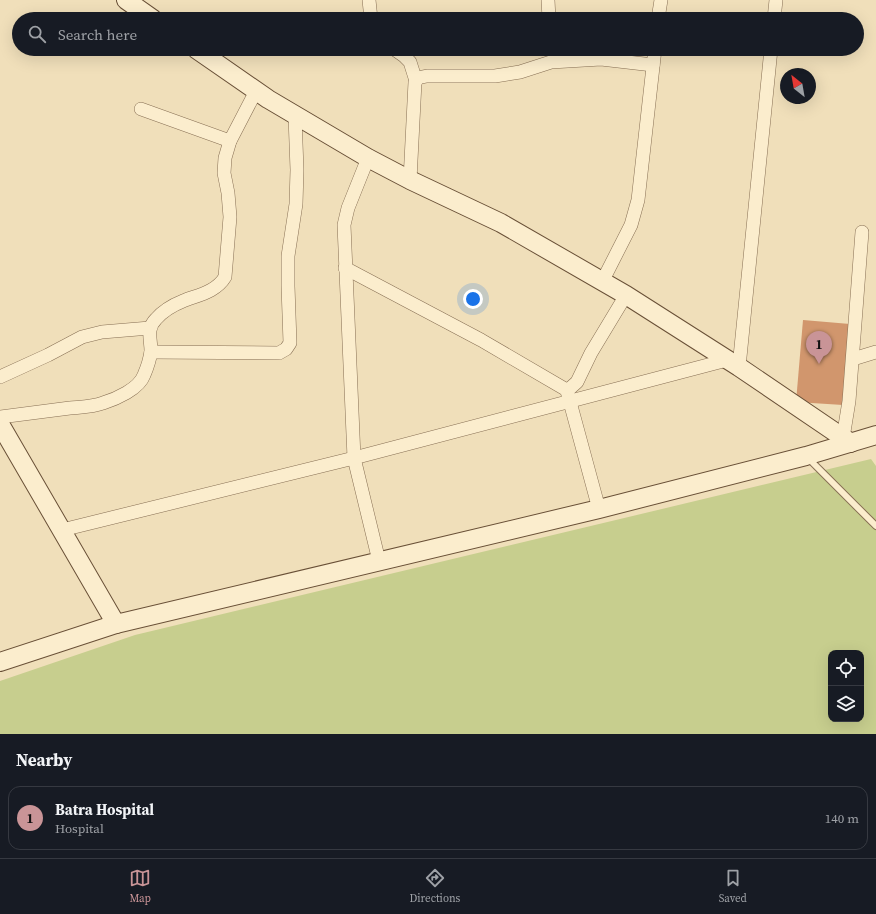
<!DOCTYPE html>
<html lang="en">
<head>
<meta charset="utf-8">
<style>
  body { margin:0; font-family:"Source Serif 4",serif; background:#242831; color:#f1f3f6 }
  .controls { position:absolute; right:12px; bottom:12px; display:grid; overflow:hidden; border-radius:8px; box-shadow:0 4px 16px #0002 }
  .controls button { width:36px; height:36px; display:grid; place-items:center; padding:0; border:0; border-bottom:1px solid #363941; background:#171b24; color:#f1f3f6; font:20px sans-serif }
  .compass { position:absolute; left:780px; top:68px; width:36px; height:36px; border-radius:50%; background:#171b24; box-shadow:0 4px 16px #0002; rotate:329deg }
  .you { position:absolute; left:473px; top:299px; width:14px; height:14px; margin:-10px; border:3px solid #fff; border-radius:50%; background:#1a73e8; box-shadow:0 0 0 6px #1a73e833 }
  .badge { display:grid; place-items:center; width:26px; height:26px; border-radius:50%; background:#c99497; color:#111; font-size:13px; font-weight:700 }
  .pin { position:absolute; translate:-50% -33px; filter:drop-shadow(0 1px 2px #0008) }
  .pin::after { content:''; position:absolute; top:21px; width:14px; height:12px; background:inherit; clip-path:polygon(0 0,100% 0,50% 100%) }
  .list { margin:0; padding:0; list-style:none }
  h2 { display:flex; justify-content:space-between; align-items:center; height:52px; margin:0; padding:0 16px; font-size:17px }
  h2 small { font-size:13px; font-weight:400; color:#9ea1a6 }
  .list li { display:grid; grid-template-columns:26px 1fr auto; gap:12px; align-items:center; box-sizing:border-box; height:64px; margin:0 8px 8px; padding:0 8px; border:1px solid #363941; border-radius:12px }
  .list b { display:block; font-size:15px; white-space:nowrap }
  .list p { margin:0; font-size:13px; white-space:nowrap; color:#9ea1a6 }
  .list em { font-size:13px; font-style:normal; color:#9ea1a6 }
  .icon { flex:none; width:22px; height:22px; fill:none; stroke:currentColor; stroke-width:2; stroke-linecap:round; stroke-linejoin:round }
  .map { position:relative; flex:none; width:876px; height:734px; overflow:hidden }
  .search { position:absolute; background:#171b24; box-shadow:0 4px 16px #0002; left:12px; right:12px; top:12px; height:44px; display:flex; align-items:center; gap:10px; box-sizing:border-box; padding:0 14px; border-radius:22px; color:#9ea1a6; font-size:15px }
  .sheet { height:124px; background:#171b24 }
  nav { display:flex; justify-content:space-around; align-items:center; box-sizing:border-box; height:56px; border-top:1px solid #363941; background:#171b24; font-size:11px; color:#9ea1a6 }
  nav a { display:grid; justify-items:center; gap:2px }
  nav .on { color:#c99497 }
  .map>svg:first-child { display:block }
  .green { fill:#c7ce8e; fill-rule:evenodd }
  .building { fill:#d1966d }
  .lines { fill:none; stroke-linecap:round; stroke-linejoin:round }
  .lane-casing { stroke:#876f54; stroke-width:8 }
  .street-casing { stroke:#876f54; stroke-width:14 }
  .secondary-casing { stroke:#695037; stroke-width:20 }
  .lane { stroke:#fbedcd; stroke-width:6 }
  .street { stroke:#fbedcd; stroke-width:13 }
  .secondary { stroke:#fbedcd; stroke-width:18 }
</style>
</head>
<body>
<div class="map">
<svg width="876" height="734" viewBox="0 0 876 734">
  <rect width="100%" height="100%" fill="#f0dfba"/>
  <path class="green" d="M871,459L876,466V734H0V681L135,635ZM831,653H861V719H831Z"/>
  <path class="building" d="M803,320L850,324L843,405L796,402Z"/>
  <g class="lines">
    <defs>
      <path id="lane" d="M808,458L876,526"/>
      <g id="street">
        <path d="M369,0L371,19"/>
        <path d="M548,0L549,19"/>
        <path d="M658,19L661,0"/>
        <path d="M774,19L776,0"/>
        <path d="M394,49L404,56L410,62L416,81"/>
        <path d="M141,109L230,141"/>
        <path d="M368,158L348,208L344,225L354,458L379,561"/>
        <path d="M410,180L415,82L417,78L427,76H495L520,72L551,62L601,59L653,65"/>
        <path d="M345,268L481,340L565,389L567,391L599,509"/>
        <path d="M602,282L631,225L638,200L655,49"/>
        <path d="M151,352L279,353L286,349L290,343L288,286V256L296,204L297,170L295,116"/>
        <path d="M853,359L876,352"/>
        <path d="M739,367L771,49"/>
        <path d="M0,377L48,355L82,337L102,332L150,328"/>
        <path d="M567,391L577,382L591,353L626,295"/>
        <path d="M0,417C23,414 46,411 70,408C80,407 93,407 103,403C116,399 139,389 144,375C147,368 150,359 151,351C151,339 146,329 156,319C163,311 173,305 183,301C198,295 216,292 225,277L230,217L228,193L224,173L225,158L230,141L256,91"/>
        <path d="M843,438L849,401L862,232"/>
        <path d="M62,530L354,458L727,360"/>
      </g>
      <g id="secondary">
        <path d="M126,0L153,19"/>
        <path d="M196,49L268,99L368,158L410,180L501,223L626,295L739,367L851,443"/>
        <path d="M0,424L116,624"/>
        <path d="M0,662L116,624L599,509L806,456L876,435"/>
      </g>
    </defs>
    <use href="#lane" class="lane-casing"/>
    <use href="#street" class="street-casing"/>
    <use href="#secondary" class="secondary-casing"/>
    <use href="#lane" class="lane"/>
    <use href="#street" class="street"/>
    <use href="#secondary" class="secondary"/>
  </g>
</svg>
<div class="controls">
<button><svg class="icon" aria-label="locate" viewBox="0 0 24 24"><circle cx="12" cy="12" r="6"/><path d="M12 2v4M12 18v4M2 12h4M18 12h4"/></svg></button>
<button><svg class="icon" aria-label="layers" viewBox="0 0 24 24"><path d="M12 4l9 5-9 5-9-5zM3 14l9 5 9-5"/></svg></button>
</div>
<svg class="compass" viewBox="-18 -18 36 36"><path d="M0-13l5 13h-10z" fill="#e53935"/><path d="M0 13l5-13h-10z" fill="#9ea1a6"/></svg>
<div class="you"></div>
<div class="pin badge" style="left:819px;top:364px">1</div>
<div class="search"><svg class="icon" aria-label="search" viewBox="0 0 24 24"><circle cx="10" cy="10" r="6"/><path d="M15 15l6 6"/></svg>Search here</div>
</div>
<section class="sheet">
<h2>Nearby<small></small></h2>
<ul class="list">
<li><span class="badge">1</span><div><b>Batra Hospital</b><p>Hospital</p></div><em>140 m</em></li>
</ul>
</section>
<nav>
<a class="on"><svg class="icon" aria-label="map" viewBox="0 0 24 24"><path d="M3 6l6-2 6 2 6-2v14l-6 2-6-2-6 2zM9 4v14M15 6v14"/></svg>Map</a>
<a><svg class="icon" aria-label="directions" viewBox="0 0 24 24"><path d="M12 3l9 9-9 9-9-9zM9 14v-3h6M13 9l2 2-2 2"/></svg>Directions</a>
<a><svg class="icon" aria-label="saved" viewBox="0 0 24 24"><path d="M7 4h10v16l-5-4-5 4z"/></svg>Saved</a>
</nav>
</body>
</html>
